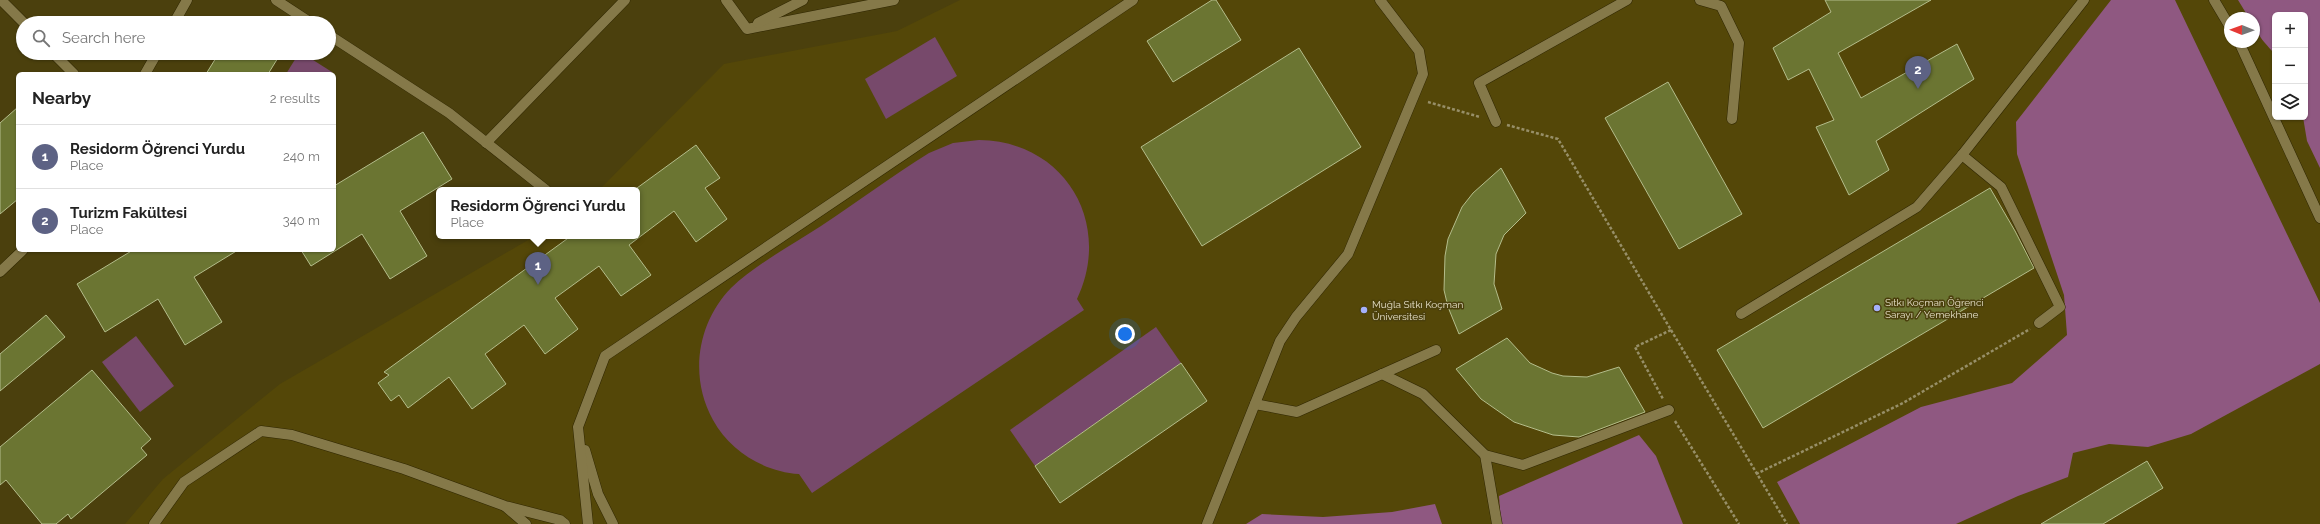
<!DOCTYPE html>
<html lang="en">
<head>
<meta charset="utf-8">
<style>
  body { margin:0; font-family:Raleway,sans-serif; background:#f6f6f6; color:#222 }
  .controls { position:absolute; right:12px; top:12px; display:grid; overflow:hidden; border-radius:6px; box-shadow:0 1px 3px #0004 }
  .controls button { width:36px; height:36px; display:grid; place-items:center; padding:0; border:0; border-bottom:1px solid #e0e0e0; background:#fff; color:#222; font:20px sans-serif }
  .compass { position:absolute; left:2224px; top:12px; width:36px; height:36px; border-radius:50%; background:#fff; box-shadow:0 1px 3px #0004; rotate:271deg }
  .you { position:absolute; left:1125px; top:334px; width:14px; height:14px; margin:-10px; border:3px solid #fff; border-radius:50%; background:#1a73e8; box-shadow:0 0 0 6px #1a73e833 }
  .badge { display:grid; place-items:center; width:26px; height:26px; border-radius:50%; background:#5d6284; color:#fff; font-size:13px; font-weight:700 }
  .pin { position:absolute; translate:-50% -33px; filter:drop-shadow(0 1px 2px #0008) }
  .pin::after { content:''; position:absolute; top:21px; width:14px; height:12px; background:inherit; clip-path:polygon(0 0,100% 0,50% 100%) }
  .popup { position:absolute; left:436px; top:187px; width:204px; height:52px; box-sizing:border-box; display:grid; place-content:center; border-radius:6px; background:#fff; filter:drop-shadow(0 1px 3px #0005); font-size:13px; white-space:nowrap; color:#767676 }
  .popup b { font-size:15px; color:#222 }
  .popup::after { content:''; position:absolute; left:50%; top:100%; margin-left:-8px; border:8px solid transparent; border-top-color:#fff }
  .list { margin:0; padding:0; list-style:none }
  h2 { display:flex; justify-content:space-between; align-items:center; height:52px; margin:0; padding:0 16px; font-size:17px }
  h2 small { font-size:13px; font-weight:400; color:#767676 }
  .list li { display:grid; grid-template-columns:26px 1fr auto; gap:12px; align-items:center; box-sizing:border-box; height:64px; padding:0 16px; border-top:1px solid #e0e0e0 }
  .list b { display:block; font-size:15px; white-space:nowrap }
  .list p { margin:0; font-size:13px; white-space:nowrap; color:#767676 }
  .list em { font-size:13px; font-style:normal; color:#767676 }
  .icon { flex:none; width:22px; height:22px; fill:none; stroke:currentColor; stroke-width:2; stroke-linecap:round; stroke-linejoin:round }
  .map { position:relative; flex:none; width:2320px; height:524px; overflow:hidden }
  .search { position:absolute; background:#fff; box-shadow:0 1px 3px #0004; left:16px; top:16px; width:320px; height:44px; display:flex; align-items:center; gap:10px; box-sizing:border-box; padding:0 14px; border-radius:22px; color:#767676; font-size:15px }
  .panel { position:absolute; background:#fff; box-shadow:0 1px 3px #0004; left:16px; top:72px; width:320px; height:180px; border-radius:6px }
  .map>svg:first-child { display:block }
  .built { fill:#544708; fill-rule:evenodd }
  .green { fill:#77496b }
  .forest { fill:#8f5881 }
  .building { fill:#6b7532; stroke:#b4bd8b }
  .lines { fill:none; stroke-linecap:round; stroke-linejoin:round }
  .minor-casing { stroke:#2f2601; stroke-width:11 }
  .path { stroke:#978f68; stroke-width:2.5; stroke-dasharray:3 2; stroke-linecap:butt }
  .minor { stroke:#857949; stroke-width:10 }
  .poi-dot { fill:#a5b1fc; stroke:#4b400d; stroke-width:1.5 }
  .labels { text-anchor:middle; dominant-baseline:central; stroke-width:3; stroke-linejoin:round; paint-order:stroke }
  .poi-label { font-size:10px; fill:#e5dfc6; stroke:#4b400d; text-anchor:start }
</style>
</head>
<body>
<div class="map">
<svg width="2320" height="524" viewBox="0 0 2320 524">
  <rect width="100%" height="100%" fill="#4b400d"/>
  <path class="built" d="M960,0H2320V524H125L163,479L280,384L535,236H637V190H599L724,64L897,31ZM2275,15H2305V117H2275ZM2230,18H2254V42H2230Z"/>
  <g class="green">
    <path d="M935,37L957,76L886,119L865,79Z"/>
    <path d="M299,53H302L332,72L331,74H286Z"/>
    <path d="M979,140C1065,141 1113,223 1077,299L1084,310L812,493L799,474C764,472 730,451 713,420C689,377 697,323 731,288C756,264 792,245 821,226C857,202 892,176 929,153L953,143Z"/>
    <path d="M1156,327L1181,363L1035,466L1010,430Z"/>
    <path d="M136,336L174,386L140,412L102,362Z"/>
  </g>
  <g class="forest">
    <path d="M2111,0H2175L2320,303V364L2191,434L2148,447L2109,444L2073,453L2068,477L2018,496L1956,524H1800L1777,482L1921,407L2012,383L2067,335L2064,295L2017,154L2016,122Z"/>
    <path d="M2238,0H2320V168L2307,141L2303,117H2305V15H2275V54C2265,43 2254,33 2254,18H2249Z"/>
    <path d="M1639,435L1656,456L1683,524H1501L1499,496Z"/>
    <path d="M1435,504L1442,524H1246L1262,514L1323,517L1392,512Z"/>
  </g>
  <g class="building">
    <path d="M1212,0H1216L1241,40L1173,82L1147,41Z"/>
    <path d="M1825,0H1931L1838,53L1861,98L1957,44L1974,79L1876,141L1889,170L1849,195L1816,127L1834,120L1809,69L1788,80L1773,48L1831,12Z"/>
    <path d="M1299,48L1361,147L1202,246L1141,147Z"/>
    <path d="M219,53H281L268,74H206Z"/>
    <path d="M1668,82L1742,214L1679,249L1605,118Z"/>
    <path d="M18,107V199L0,214V123Z"/>
    <path d="M423,132L452,179L400,211L427,256L390,279L362,234L311,266L301,250H334V186Z"/>
    <path d="M696,145L720,178L705,188L727,219L696,242L674,211L629,245L651,275L621,296L599,266L555,298L578,329L545,354L524,325L485,354L506,384L472,409L449,377L408,408L399,395L391,401L378,383L389,375L384,372L571,236H637V188Z"/>
    <path d="M1501,168L1526,213L1504,235L1496,254L1494,284L1502,309L1459,334L1448,307L1444,290L1445,256L1448,239L1462,207L1473,193Z"/>
    <path d="M1990,188L2015,231L2034,268L1763,428L1717,350Z"/>
    <path d="M133,250H238L194,277L222,322L185,345L158,299L105,332L77,284Z"/>
    <path d="M46,315L65,337L0,391V354Z"/>
    <path d="M1507,338L1530,363L1552,373L1563,376L1587,377L1619,367L1645,412L1579,437L1553,435L1514,422L1481,399L1456,369Z"/>
    <path d="M1181,363L1207,401L1060,503L1035,466Z"/>
    <path d="M92,370L151,439L141,448L147,455L71,519L68,514L56,524H42L6,480L0,485V447Z"/>
    <path d="M2147,461L2163,488L2103,524H2041Z"/>
  </g>
  <g class="lines">
    <defs>
      <g id="minor">
        <path d="M1,0L24,23"/>
        <path d="M276,0L311,23"/>
        <path d="M726,0L747,29L894,0"/>
        <path d="M1700,0L1721,6L1739,43L1732,119"/>
        <path d="M2214,0L2230,27"/>
        <path d="M174,23L187,0"/>
        <path d="M758,23L803,0"/>
        <path d="M329,35L449,113L546,190"/>
        <path d="M2239,42L2320,218"/>
        <path d="M53,53L74,74"/>
        <path d="M145,74L157,53"/>
        <path d="M1496,122L1479,83L1627,0"/>
        <path d="M486,143L625,0"/>
        <path d="M1962,155L2001,187L2060,307L2039,323"/>
        <path d="M0,272L23,250"/>
        <path d="M1741,314L1917,207L1962,155L2084,0"/>
        <path d="M1382,374L1423,394L1485,455L1523,465L1669,410"/>
        <path d="M1255,404L1297,412L1436,350"/>
        <path d="M585,450L598,494L613,524"/>
        <path d="M1485,455L1497,524"/>
        <path d="M506,507L526,524"/>
        <path d="M154,524L184,482L261,431L292,435L404,469L505,506L560,520L565,524"/>
        <path d="M588,524L578,427L605,356L1133,0"/>
        <path d="M1207,524L1280,341L1296,317L1348,254L1423,74L1419,51L1380,0"/>
      </g>
    </defs>
    <use href="#minor" class="minor-casing"/>
    <g class="path">
      <path d="M1428,102L1480,117"/>
      <path d="M1507,125L1558,139L1671,330L1635,347L1663,399"/>
      <path d="M1671,330L1787,524"/>
      <path d="M1675,421L1739,524"/>
      <path d="M1756,474L1903,403L2030,329"/>
    </g>
    <use href="#minor" class="minor"/>
  </g>
  <g class="poi-dot">
    <circle cx="1877" cy="308" r="4"/>
    <circle cx="1364" cy="310" r="4"/>
  </g>
  <g class="labels">
    <g class="poi-label">
      <text x="1885" y="302">Sıtkı Koçman Öğrenci<tspan x="1885" dy="12">Sarayı / Yemekhane</tspan></text>
      <text x="1372" y="304">Muğla Sıtkı Koçman<tspan x="1372" dy="12">Üniversitesi</tspan></text>
    </g>
  </g>
</svg>
<div class="controls">
<button>+</button>
<button>−</button>
<button><svg class="icon" aria-label="layers" viewBox="0 0 24 24"><path d="M12 4l9 5-9 5-9-5zM3 14l9 5 9-5"/></svg></button>
</div>
<svg class="compass" viewBox="-18 -18 36 36"><path d="M0-13l5 13h-10z" fill="#e53935"/><path d="M0 13l5-13h-10z" fill="#767676"/></svg>
<div class="you"></div>
<div class="pin badge" style="left:538px;top:285px">1</div>
<div class="popup"><b>Residorm Öğrenci Yurdu</b>Place</div>
<div class="pin badge" style="left:1918px;top:89px">2</div>
<div class="search"><svg class="icon" aria-label="search" viewBox="0 0 24 24"><circle cx="10" cy="10" r="6"/><path d="M15 15l6 6"/></svg>Search here</div>
<section class="panel">
<h2>Nearby<small>2 results</small></h2>
<ul class="list">
<li><span class="badge">1</span><div><b>Residorm Öğrenci Yurdu</b><p>Place</p></div><em>240 m</em></li>
<li><span class="badge">2</span><div><b>Turizm Fakültesi</b><p>Place</p></div><em>340 m</em></li>
</ul>
</section>
</div>
</body>
</html>
